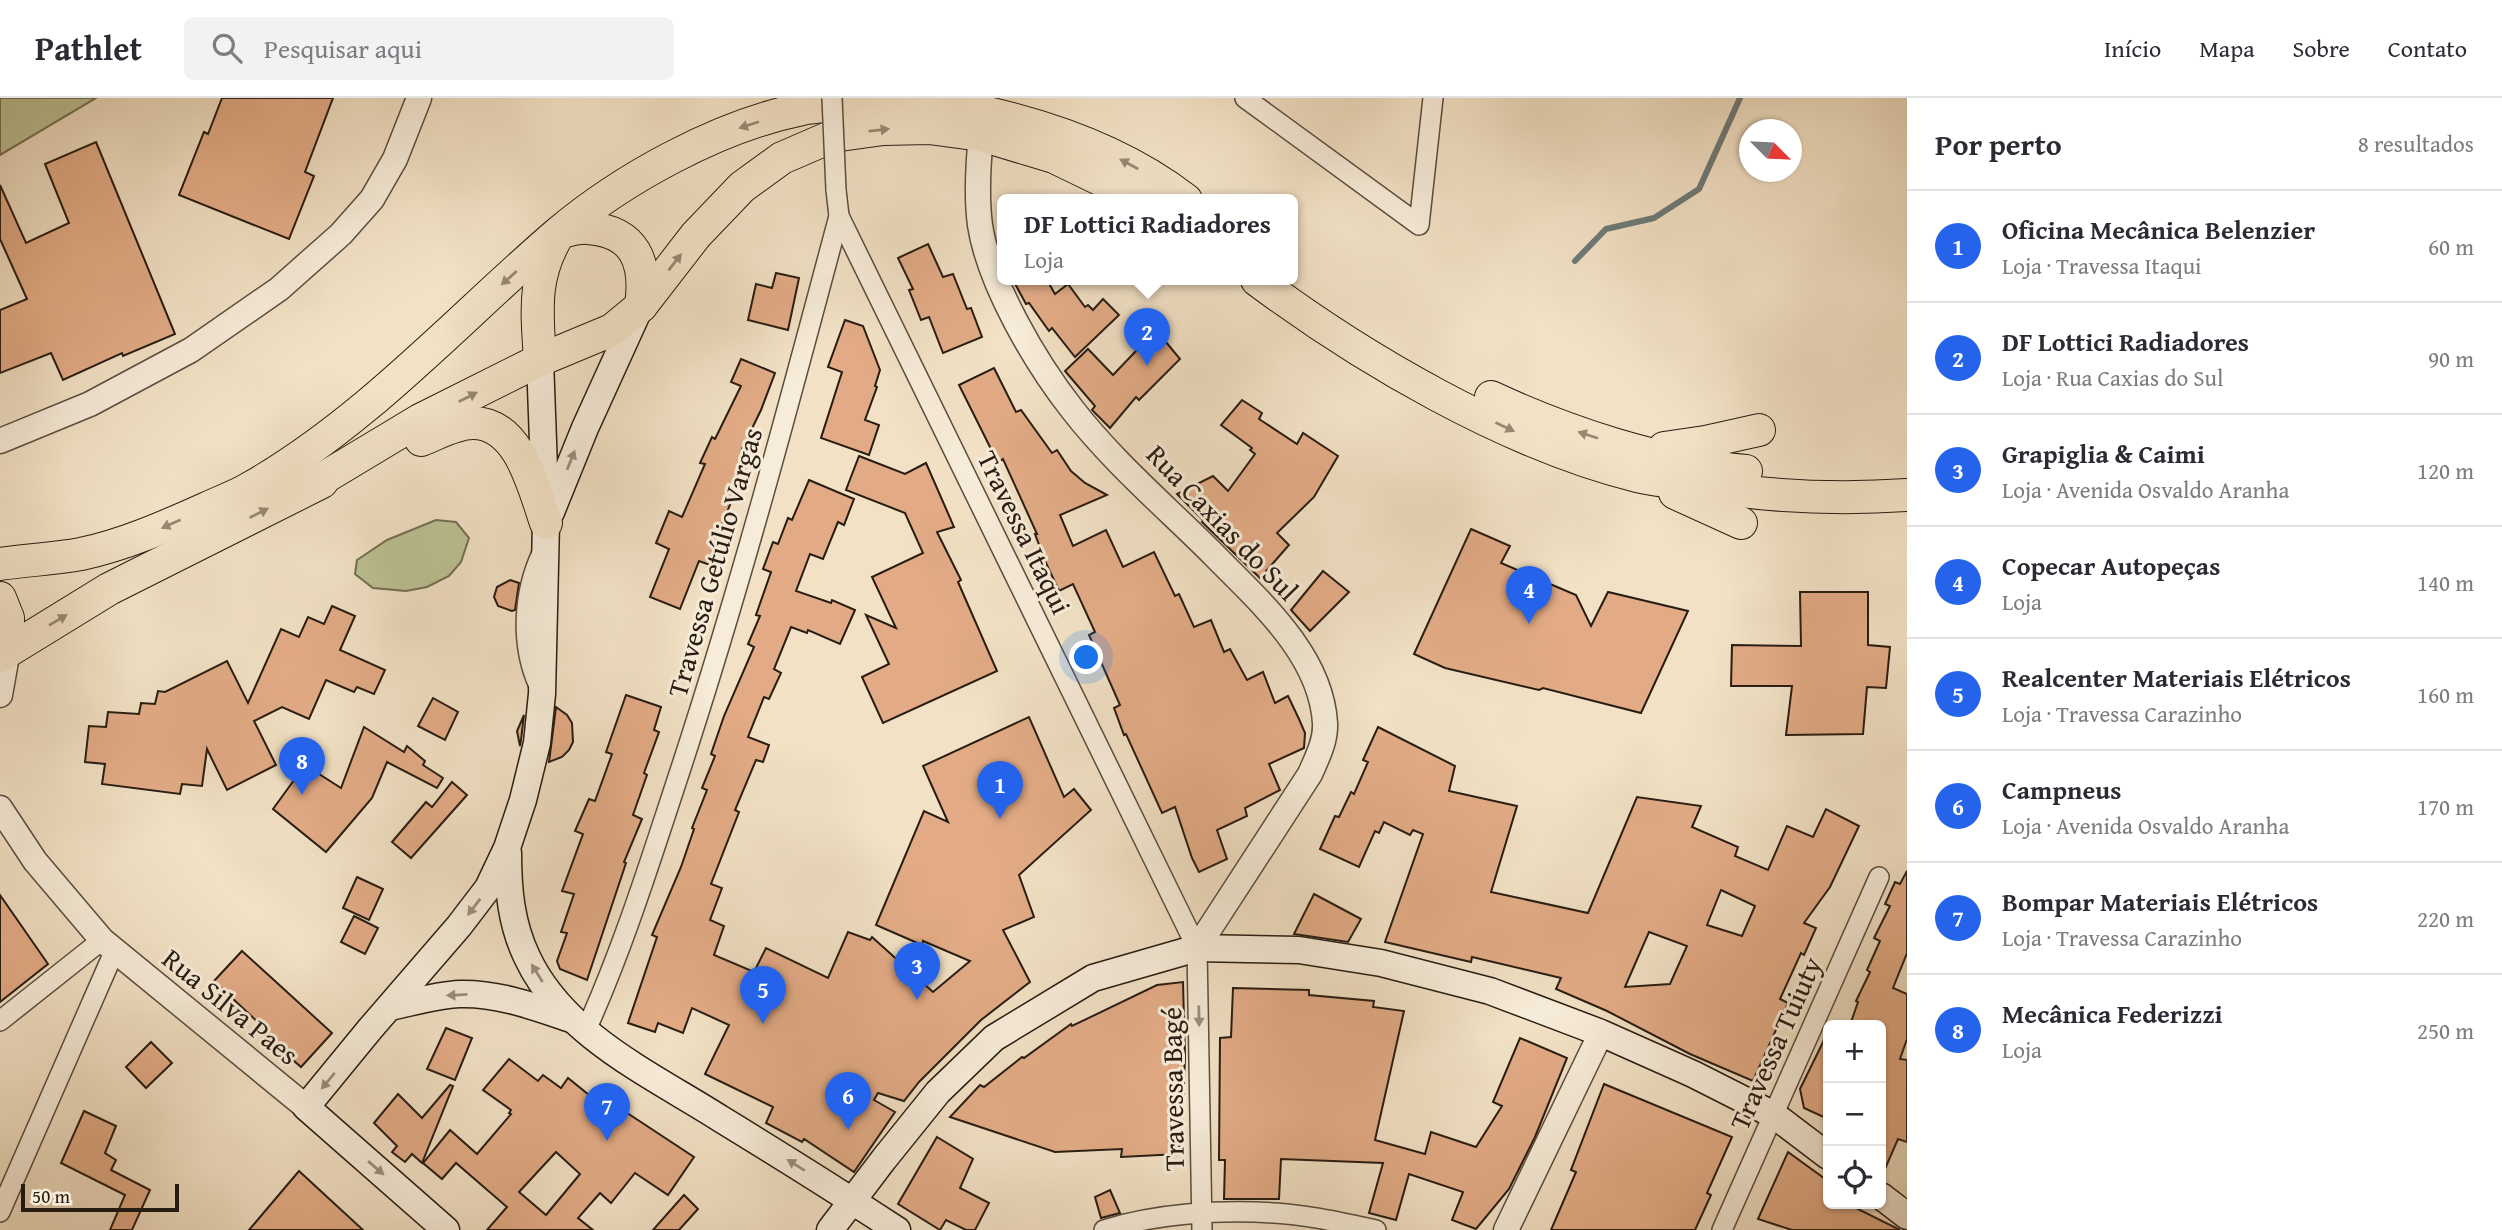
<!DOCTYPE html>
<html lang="pt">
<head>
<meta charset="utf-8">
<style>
  body { margin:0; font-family:"Gentium Book Plus",serif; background:#f2f2f3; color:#2b2b33 }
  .controls { position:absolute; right:21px; bottom:21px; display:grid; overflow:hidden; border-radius:10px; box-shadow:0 2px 5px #0004 }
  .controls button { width:63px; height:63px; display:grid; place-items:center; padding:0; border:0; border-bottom:2px solid #e1e1e2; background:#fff; color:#2b2b33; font:35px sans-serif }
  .compass { position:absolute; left:1739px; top:21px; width:63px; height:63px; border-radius:50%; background:#fff; box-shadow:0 2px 5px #0004; rotate:114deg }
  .scale { position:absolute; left:21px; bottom:18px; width:158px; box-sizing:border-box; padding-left:7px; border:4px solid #281c12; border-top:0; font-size:19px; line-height:24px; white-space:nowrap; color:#281c12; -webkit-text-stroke:5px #f7ecd9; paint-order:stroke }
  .you { position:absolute; left:1087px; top:560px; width:24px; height:24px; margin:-18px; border:5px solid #fff; border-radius:50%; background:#1a73e8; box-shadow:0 0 0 10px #1a73e833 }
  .badge { display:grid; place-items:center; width:46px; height:46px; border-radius:50%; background:#2563eb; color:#fff; font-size:23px; font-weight:700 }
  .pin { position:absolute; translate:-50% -58px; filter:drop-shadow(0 2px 4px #0008) }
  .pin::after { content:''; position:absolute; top:37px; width:24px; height:21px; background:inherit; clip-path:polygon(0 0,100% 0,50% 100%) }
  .popup { position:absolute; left:997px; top:96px; width:301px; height:91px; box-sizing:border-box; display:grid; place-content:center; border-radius:10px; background:#fff; filter:drop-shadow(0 2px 5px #0005); font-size:23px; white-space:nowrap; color:#7c7c81 }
  .popup b { font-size:26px; color:#2b2b33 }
  .popup::after { content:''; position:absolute; left:50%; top:100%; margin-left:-14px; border:14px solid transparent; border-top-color:#fff }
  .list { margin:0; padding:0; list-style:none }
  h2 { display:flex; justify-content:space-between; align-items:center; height:91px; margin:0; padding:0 28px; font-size:30px }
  h2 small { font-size:23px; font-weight:400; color:#7c7c81 }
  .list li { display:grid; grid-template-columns:46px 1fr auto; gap:21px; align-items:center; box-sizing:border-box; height:112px; padding:0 28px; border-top:2px solid #e1e1e2 }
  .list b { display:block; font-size:26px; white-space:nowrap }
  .list p { margin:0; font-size:23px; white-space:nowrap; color:#7c7c81 }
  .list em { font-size:23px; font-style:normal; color:#7c7c81 }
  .icon { flex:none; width:38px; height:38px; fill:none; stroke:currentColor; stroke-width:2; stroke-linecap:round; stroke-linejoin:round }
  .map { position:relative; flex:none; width:1907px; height:1132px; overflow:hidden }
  header { display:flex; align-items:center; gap:42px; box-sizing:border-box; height:98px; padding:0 35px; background:#fff; border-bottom:2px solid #e1e1e2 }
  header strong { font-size:33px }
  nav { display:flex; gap:38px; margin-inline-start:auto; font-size:24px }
  .search { width:490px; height:63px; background:#f2f2f3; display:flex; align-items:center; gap:18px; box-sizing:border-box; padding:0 24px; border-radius:10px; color:#7c7c81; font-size:26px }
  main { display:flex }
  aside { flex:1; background:#fff }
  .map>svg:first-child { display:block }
  .green { fill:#bcc294; stroke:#726f53; stroke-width:2 }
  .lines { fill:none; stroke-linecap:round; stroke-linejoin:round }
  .stream { stroke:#6f7b79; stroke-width:6 }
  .building { fill:#e2ab86; stroke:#281c12; stroke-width:2; fill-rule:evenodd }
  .minor-casing { stroke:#5a4d3f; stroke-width:22 }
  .tertiary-casing { stroke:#5a4d3f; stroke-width:27 }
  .secondary-casing { stroke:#281c12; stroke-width:29 }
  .trunk-casing { stroke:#281c12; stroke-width:34 }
  .minor { stroke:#f7ecd9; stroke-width:19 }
  .tertiary { stroke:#f7ecd9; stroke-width:24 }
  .secondary { stroke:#f7ecd9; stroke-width:26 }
  .trunk { stroke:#f2e1c5; stroke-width:32 }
  .minor-bridge-casing { stroke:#5a4d3f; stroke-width:22; stroke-linecap:butt }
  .minor-bridge { stroke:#f7ecd9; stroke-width:19 }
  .oneway { fill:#978874 }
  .oneway2 { fill:#9a8e7f }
  .labels { text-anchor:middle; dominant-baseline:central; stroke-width:6; stroke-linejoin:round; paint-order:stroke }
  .street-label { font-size:28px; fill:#281c12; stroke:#f7ecd9 }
</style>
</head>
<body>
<header>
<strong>Pathlet</strong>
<div class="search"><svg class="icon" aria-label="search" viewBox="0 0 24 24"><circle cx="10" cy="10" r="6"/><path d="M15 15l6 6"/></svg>Pesquisar aqui</div>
<nav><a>Início</a><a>Mapa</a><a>Sobre</a><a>Contato</a></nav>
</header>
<main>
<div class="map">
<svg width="1907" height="1132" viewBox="0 0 1907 1132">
  <rect width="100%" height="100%" fill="#f2e1c5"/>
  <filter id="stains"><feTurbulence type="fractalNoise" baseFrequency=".00286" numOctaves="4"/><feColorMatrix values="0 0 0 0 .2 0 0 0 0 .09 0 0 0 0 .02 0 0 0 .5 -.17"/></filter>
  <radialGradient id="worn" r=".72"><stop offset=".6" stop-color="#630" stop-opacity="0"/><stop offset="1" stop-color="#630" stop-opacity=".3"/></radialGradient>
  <g class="green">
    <path d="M0,0H96L0,57Z"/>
    <path d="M436,422L456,424L469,440L461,464L449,478L427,489L406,493L373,490L355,476L357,462L387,442Z"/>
  </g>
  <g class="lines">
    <path class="stream" d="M1575,163L1606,131L1654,120L1699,91L1740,0"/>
  </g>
  <g class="building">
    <path d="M222,0H333L305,74L314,78L289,141L179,97L204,34L208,36Z"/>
    <path d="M96,44L175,236L123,258L122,255L63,282L51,255L0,275V212L27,201L0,141V87L26,145L69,125L45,66Z"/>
    <path d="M928,146L943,179L953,176L967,211L971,210L982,239L943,255L929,219L921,222L909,192L913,191L898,160Z"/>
    <path d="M776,175L799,180L788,232L748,222L756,186L772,190Z"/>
    <path d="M1013,182H1047L1055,196L1068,186L1085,209L1088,207L1093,212L1103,201L1119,217L1075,259L1052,230L1049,233L1029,205L1026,206Z"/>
    <path d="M845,222L863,228L880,272L875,288L877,289L865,322L879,327L869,357L821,340L842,274L828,269Z"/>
    <path d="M1156,232L1180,261L1139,302L1136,299L1110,330L1092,312L1095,308L1065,273L1088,251L1113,277Z"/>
    <path d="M741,261L775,275L761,312L741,353L750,357L719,434L725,436L713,468L699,463L680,511L650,499L669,451L656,445L669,413L682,419L705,366L700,365L712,339L715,341L741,288L731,284Z"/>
    <path d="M994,270L1016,314L1021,312L1052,355L1057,352L1071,373L1085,385L1107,397L1060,417L1073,448L1106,432L1123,469L1154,454L1175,498L1179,496L1194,529L1211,522L1224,554L1230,551L1247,582L1263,574L1275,605L1288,598L1299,621L1305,635L1304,650L1269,666L1280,692L1245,710L1247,718L1217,732L1227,761L1199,774L1192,760L1175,709L1162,715L1126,636L1124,637L1114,610L1120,607L1089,537L1095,534L1073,486L1059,493L1046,465L1035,436H1037L1003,361L998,365L959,287Z"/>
    <path d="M1242,302L1262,315L1259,321L1297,346L1303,335L1338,358L1314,399L1277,435L1289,447L1260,480L1202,424L1203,422L1177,396L1213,378L1228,393L1255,356L1250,352L1252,350L1221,327Z"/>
    <path d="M859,358L905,376L926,365L954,429L937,434L961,482L958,484L997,573L883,625L862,579L889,566L866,517L896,530L872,479L923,455L905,415L846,392Z"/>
    <path d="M809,382L854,401L844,427L838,424L823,461L810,456L796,493L831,505L832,502L855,512L840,546L808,532L807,535L791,529L774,571L781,575L769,601L764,599L748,639L769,647L763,664L756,662L735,712L739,714L711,786L722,790L710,822L724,828L714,857L754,874L766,850L828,880L848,834L870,842L872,839L933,894L970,863L923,843L922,847L876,827L924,713L948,724L923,668L1029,619L1064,699L1074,691L1091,712L1019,777L1034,819L1003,832L1030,884L981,922L919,984L904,1003L878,995L874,1002L895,1014L854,1074L804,1041L802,1044L766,1025L773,1009L705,976L729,927L692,910L683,935L658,925L655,934L628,925L657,839L652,837L681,769L694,731L692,730L707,692L702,690L715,658L711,656L724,618L754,549L748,546L760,518L756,517L771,474L763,471L773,444L778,446L788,420L792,422Z"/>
    <path d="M1471,431L1510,448L1501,465L1576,497L1591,528L1608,494L1688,513L1641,615L1543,590L1539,592L1445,570L1414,556Z"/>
    <path d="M1323,473L1349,494L1310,533L1291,512Z"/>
    <path d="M510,482L519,485L515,512L512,513L498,508L494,499L497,489Z"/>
    <path d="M1800,494H1868V547L1890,549L1886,590L1867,589L1863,636L1786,637L1792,588H1731L1732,547L1801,548Z"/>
    <path d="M332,508L355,518L340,552L385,572L374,596L357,589L354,594L326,582L309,621L282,609L254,623L276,667L227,692L207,651L202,688L182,686L180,696L102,686L105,666L85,664L89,628L106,629L108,614L139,616L141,605L155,606L158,593L165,594L227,563L248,605L281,531L299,539L308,519L324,526Z"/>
    <path d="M626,597L661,609L654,632L659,634L644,675L647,677L633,717L642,721L624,764L626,765L587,882L560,871L557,863L567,835L561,834L574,796L562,793L583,736L575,733L589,701L595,703L612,656L606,654Z"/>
    <path d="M433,600L458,614L445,642L418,628Z"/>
    <path d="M556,609L567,617L572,625L573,644L569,652L562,659L549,664Z"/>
    <path d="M524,617L521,642L520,648L517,633Z"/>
    <path d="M364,629L404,654L407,648L425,663L423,667L443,680L437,690L387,664L372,700L326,754L273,711L305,667L341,690Z"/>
    <path d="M1378,629L1455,668L1449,693L1517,708L1491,794L1588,815L1637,699L1701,708L1692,729L1738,749L1735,758L1768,772L1787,728L1813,739L1826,711L1859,728L1830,789L1804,825L1816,830L1804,857L1801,855L1780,901L1788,905L1753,983L1690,956L1607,913L1556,891L1561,880L1472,859L1471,864L1385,844L1423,736L1413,732L1410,737L1384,724L1379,735L1375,733L1359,769L1320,751L1335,718L1339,719L1351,694L1354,696L1368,664L1363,662ZM1721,792L1755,808L1742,838L1707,827ZM1649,834L1687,848L1670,886L1625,889Z"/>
    <path d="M452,684L467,697L411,760L392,744L426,704L432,709Z"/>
    <path d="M1907,773V855L1893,890L1907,896V941L1900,961L1907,962V1044L1898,1041L1881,1080V927H1850L1858,904L1856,903L1870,874L1867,872L1880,843L1874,840L1890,808L1885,806L1895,784L1900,786Z"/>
    <path d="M357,779L383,791L369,822L343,810Z"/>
    <path d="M1314,796L1361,821L1348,844L1294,836Z"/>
    <path d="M0,797L48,866L0,904Z"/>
    <path d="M354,818L378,830L365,856L341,844Z"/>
    <path d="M242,853L332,935L301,969L261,934L264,930L214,883Z"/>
    <path d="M1183,884L1185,959L1183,1005L1178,1039H1180L1179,1056L1121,1059L1122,1051L1055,1054L950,1019L980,987L984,989L1022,959L1024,960L1071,926L1072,928L1157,887Z"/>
    <path d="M1233,890L1309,892V897L1374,903L1373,909L1404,913L1375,1042L1425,1056L1431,1034L1476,1049L1502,1008L1493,1004L1520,940L1567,960L1535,1039L1509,1091L1476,1131L1452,1122L1463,1094L1409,1076L1396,1122L1369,1115L1383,1065L1281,1061L1279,1101H1224L1225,1062H1219L1220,940L1231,939Z"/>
    <path d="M446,930L472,940L455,982L427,971Z"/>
    <path d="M1828,934V1021L1804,1010L1800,991Z"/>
    <path d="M151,944L172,965L146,990L126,969Z"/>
    <path d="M509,961L538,983L543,977L561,990L568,980L604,1009L609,1003L694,1059L668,1097L635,1075L611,1105L600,1095L578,1120L593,1132H487L507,1109L456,1065L442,1081L423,1065L450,1032L477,1056L511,1016L509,1015L511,1012L483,992ZM556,1054L580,1076L546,1117L519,1094Z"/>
    <path d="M1604,986L1732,1039L1707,1095L1711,1097L1695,1132H1551L1576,1074L1571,1072Z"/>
    <path d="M450,987L453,988L422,1065L412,1056L405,1064L392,1054L397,1048L374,1025L398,996L422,1020Z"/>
    <path d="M84,1013L116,1028L105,1055L116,1062L111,1072L150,1092L132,1132H110L125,1097L61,1065Z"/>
    <path d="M937,1039L973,1061L960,1090L989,1105L975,1132H966L946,1122L940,1132L898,1106Z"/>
    <path d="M1788,1054L1828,1083V1106H1848L1900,1132H1792L1758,1121Z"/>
    <path d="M299,1073L363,1132H249Z"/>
    <path d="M1110,1092L1120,1115L1101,1120L1095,1099Z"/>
    <path d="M684,1097L698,1111L679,1132H653Z"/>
  </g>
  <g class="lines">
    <defs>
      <g id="minor">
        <path d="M1245,0L1419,127L1433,0"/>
        <path d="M839,118L1197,850L1202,1132"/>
        <path d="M539,588C520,547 523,495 542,455"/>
        <path d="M0,923L102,842"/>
        <path d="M586,932C623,850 650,764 678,679C739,494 789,306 839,118L836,92"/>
        <path d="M0,1114L114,854"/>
        <path d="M1104,1132C1154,1116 1221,1111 1274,1115C1309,1117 1342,1125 1376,1132"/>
        <path d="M1722,1132L1879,779"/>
      </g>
      <g id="tertiary">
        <path d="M981,37C978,67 976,97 980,127C989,186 1036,265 1072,311C1113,364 1166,409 1213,456C1258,502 1321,556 1325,625C1326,643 1317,660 1310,676L1197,850"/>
        <path d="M0,343L90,306L191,252L279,191L341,136L372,101L395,61L419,0"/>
        <path d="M0,597L8,552"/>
        <path d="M0,710L35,763L102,842L306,1009"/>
        <path d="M1506,1132L1601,935"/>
      </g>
      <g id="secondary">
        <path d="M551,414L585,330L640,209"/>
        <path d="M508,755C508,791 511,826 527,859C563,937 652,977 721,1021C780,1057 839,1094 897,1132"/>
        <path d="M390,909C413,904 437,897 460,896C499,895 535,909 571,921"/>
        <path d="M1881,1098L1907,1118"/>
        <path d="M446,1132L306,1009L370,931L459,828L488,790L507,750L523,702L537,645L542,596L546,425L540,262"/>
        <path d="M830,1132L884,1061L938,994L994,940L1093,880L1197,850L1299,852L1381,865L1490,893L1601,935L1693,976L1774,1017L1828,1058"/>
      </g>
      <g id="trunk">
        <path d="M1257,182C1363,261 1508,346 1637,378C1654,382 1673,384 1690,386C1761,398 1835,402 1907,397"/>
        <path d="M540,262C537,214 532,177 560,134C568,133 578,129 587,130C636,133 647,165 641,208"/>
        <path d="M1491,299C1568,335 1660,365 1746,373"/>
        <path d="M421,342C437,336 455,325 473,325C520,325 534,391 546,425"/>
        <path d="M1664,350L1705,344L1759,332"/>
        <path d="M302,393L420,322L540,262L612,232L641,208L696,137L742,89L782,60L833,38L883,31L929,30L981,37L1054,59L1143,102"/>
        <path d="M1675,395L1741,425"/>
        <path d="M0,466C27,462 54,461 81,456C124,447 167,428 207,410C222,403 237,398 250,390C367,323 456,223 557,136C622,81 718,28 802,11C815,8 829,8 842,6C893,1 933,3 983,14C1055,30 1128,57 1186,102"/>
        <path d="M0,500L8,520V552"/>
        <path d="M0,558L109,491L322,384"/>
      </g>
    </defs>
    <use href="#minor" class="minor-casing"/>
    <use href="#tertiary" class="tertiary-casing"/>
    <use href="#secondary" class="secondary-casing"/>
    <use href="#trunk" class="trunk-casing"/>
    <use href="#minor" class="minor"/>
    <use href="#tertiary" class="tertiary"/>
    <use href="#secondary" class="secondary"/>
    <use href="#trunk" class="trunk"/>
    <defs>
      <path id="minor-bridge" d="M832,0L836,92"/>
    </defs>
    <use href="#minor-bridge" class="minor-bridge-casing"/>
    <use href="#minor-bridge" class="minor-bridge"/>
  </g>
  <defs><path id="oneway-solid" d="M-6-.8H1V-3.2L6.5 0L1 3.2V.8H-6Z" transform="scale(1.75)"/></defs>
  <g class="oneway">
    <use href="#oneway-solid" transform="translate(749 27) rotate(162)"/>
    <use href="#oneway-solid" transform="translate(879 32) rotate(-6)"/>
    <use href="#oneway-solid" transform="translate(1129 66) rotate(-152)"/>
    <use href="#oneway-solid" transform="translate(675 164) rotate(-52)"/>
    <use href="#oneway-solid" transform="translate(509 180) rotate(138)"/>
    <use href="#oneway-solid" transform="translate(468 299) rotate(-27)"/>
    <use href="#oneway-solid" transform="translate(1505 329) rotate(25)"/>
    <use href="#oneway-solid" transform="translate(1588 337) rotate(-162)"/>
    <use href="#oneway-solid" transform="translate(259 415) rotate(-27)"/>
    <use href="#oneway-solid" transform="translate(171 426) rotate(156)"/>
    <use href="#oneway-solid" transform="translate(58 522) rotate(-31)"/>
  </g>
  <g class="oneway2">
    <use href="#oneway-solid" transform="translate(571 362) rotate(-68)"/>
    <use href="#oneway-solid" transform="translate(474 809) rotate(127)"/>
    <use href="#oneway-solid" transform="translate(537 875) rotate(-122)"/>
    <use href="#oneway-solid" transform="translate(457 897) rotate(177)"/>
    <use href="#oneway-solid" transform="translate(1199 918) rotate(89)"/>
    <use href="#oneway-solid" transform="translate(328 983) rotate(130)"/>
    <use href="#oneway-solid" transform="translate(796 1067) rotate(-148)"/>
    <use href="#oneway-solid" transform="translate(376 1070) rotate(41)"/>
  </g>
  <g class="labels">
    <g class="street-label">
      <text transform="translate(1223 424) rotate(46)">Rua Caxias do Sul</text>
      <text transform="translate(1025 434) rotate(64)">Travessa Itaqui</text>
      <text transform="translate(714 464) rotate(-74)">Travessa Getúlio Vargas</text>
      <text transform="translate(231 908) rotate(39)">Rua Silva Paes</text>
      <text transform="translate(1775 945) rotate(-66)">Travessa Tuiuty</text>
      <text transform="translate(1172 991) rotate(-91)">Travessa Bagé</text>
    </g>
  </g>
  <rect width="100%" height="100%" filter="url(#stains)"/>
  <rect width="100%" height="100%" fill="url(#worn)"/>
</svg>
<div class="controls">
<button>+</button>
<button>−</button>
<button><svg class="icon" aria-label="locate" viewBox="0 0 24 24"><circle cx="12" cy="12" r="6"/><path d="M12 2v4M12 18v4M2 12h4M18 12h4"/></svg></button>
</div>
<svg class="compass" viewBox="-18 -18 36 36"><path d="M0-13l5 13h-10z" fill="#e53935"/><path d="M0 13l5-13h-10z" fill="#7c7c81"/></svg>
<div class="scale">50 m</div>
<div class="you"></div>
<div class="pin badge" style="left:1000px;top:721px">1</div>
<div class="pin badge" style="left:1147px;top:268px">2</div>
<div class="popup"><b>DF Lottici Radiadores</b>Loja</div>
<div class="pin badge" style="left:917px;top:902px">3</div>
<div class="pin badge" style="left:1529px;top:526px">4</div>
<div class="pin badge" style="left:763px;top:926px">5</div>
<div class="pin badge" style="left:848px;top:1032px">6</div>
<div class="pin badge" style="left:607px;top:1043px">7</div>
<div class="pin badge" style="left:302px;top:697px">8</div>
</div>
<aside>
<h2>Por perto<small>8 resultados</small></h2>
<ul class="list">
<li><span class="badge">1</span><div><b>Oficina Mecânica Belenzier</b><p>Loja · Travessa Itaqui</p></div><em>60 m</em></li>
<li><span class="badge">2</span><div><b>DF Lottici Radiadores</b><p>Loja · Rua Caxias do Sul</p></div><em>90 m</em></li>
<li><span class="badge">3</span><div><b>Grapiglia &amp; Caimi</b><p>Loja · Avenida Osvaldo Aranha</p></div><em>120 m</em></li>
<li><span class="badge">4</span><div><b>Copecar Autopeças</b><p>Loja</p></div><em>140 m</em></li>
<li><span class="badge">5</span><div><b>Realcenter Materiais Elétricos</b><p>Loja · Travessa Carazinho</p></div><em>160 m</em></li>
<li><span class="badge">6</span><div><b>Campneus</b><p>Loja · Avenida Osvaldo Aranha</p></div><em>170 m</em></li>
<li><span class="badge">7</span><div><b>Bompar Materiais Elétricos</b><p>Loja · Travessa Carazinho</p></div><em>220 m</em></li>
<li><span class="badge">8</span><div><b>Mecânica Federizzi</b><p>Loja</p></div><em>250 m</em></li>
</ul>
</aside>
</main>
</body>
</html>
